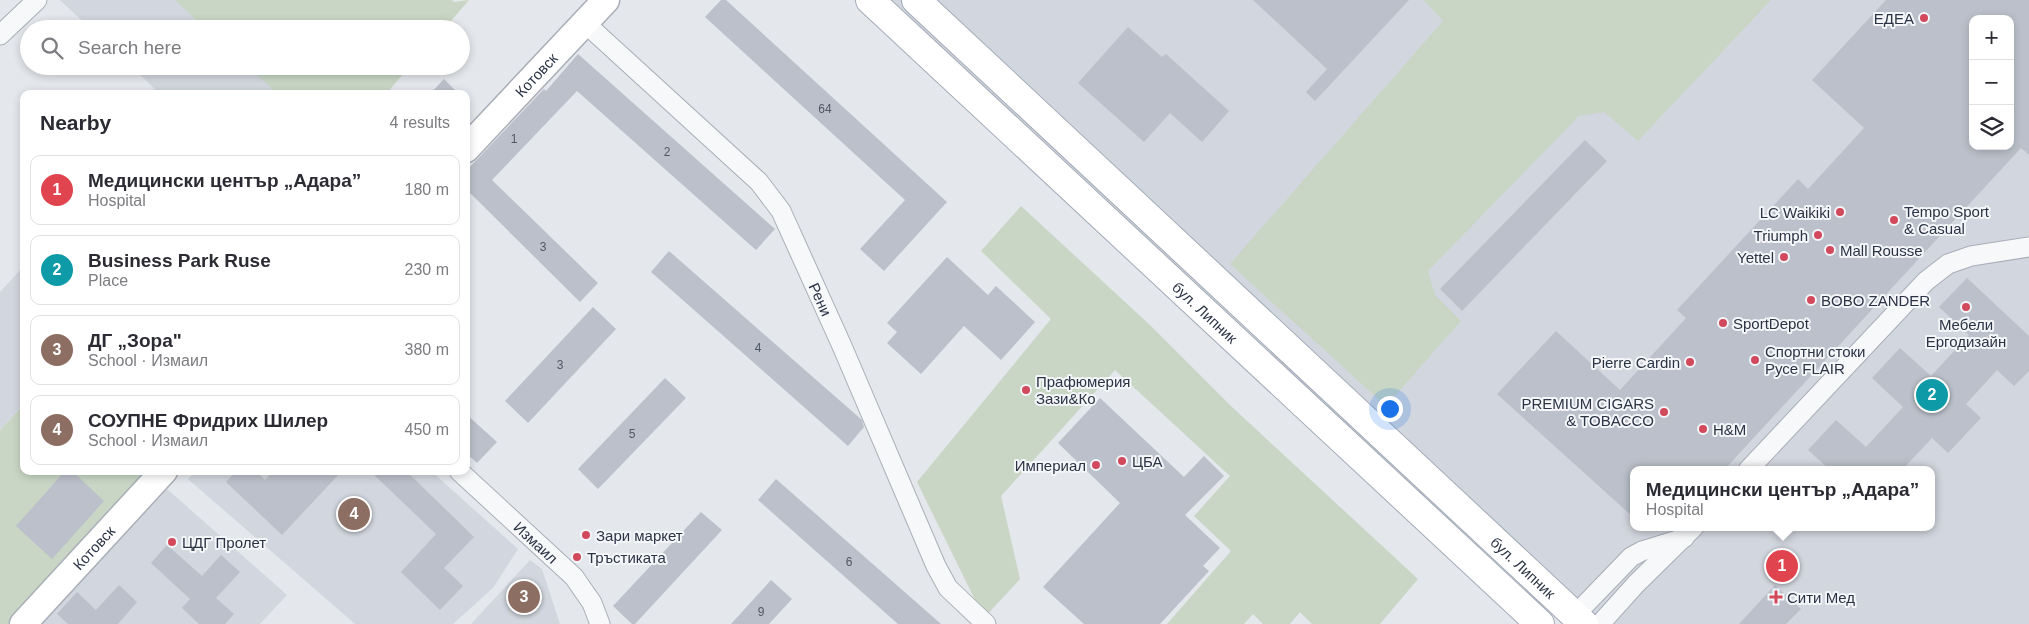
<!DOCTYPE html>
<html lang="en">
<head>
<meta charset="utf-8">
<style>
  body { margin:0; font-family:Helvetica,sans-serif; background:#f7f7f7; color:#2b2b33 }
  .controls { position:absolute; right:15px; top:15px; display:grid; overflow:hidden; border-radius:10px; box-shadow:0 2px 8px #0003 }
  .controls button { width:45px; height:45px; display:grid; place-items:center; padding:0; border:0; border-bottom:1px solid #e1e1e2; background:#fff; color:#2b2b33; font:25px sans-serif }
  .you { position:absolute; left:1389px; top:408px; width:18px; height:18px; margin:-12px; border:4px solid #fff; border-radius:50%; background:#1a73e8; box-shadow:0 0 0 8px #1a73e833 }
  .badge { display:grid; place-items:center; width:32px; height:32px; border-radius:50%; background:#7c3aed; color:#fff; font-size:16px; font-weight:700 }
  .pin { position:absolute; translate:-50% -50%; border:2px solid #fff; box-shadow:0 1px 5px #0006 }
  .popup { position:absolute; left:1630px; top:466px; width:305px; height:65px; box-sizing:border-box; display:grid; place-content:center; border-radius:10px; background:#fff; filter:drop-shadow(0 1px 4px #0005); font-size:16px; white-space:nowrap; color:#7c7c81 }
  .popup b { font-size:19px; color:#2b2b33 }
  .popup::after { content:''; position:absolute; left:50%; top:100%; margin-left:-10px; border:10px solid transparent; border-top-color:#fff }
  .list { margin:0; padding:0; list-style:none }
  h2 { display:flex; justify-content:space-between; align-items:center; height:65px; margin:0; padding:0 20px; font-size:21px }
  h2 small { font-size:16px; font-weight:400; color:#7c7c81 }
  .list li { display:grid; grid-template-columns:32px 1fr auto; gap:15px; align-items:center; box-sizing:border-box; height:70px; margin:0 10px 10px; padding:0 10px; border:1px solid #e1e1e2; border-radius:10px }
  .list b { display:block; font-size:19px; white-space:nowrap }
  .list p { margin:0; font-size:16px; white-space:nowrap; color:#7c7c81 }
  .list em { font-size:16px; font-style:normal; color:#7c7c81 }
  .icon { flex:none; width:28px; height:28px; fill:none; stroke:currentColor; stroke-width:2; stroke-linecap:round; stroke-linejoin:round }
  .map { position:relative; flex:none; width:2029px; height:624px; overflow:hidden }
  .search { position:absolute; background:#fff; box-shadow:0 2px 8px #0003; left:20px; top:20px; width:450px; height:55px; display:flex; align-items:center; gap:12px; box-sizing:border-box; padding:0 18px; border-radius:28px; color:#7c7c81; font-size:19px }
  .panel { position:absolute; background:#fff; box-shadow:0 2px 8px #0003; left:20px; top:90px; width:450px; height:385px; border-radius:10px }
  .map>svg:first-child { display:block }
  .built { fill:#d2d6de; fill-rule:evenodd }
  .green { fill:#c9d6c5 }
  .building { fill:#bbc0ca; fill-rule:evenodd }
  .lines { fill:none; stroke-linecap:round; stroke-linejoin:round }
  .street-casing { stroke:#a9aeb7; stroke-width:21 }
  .secondary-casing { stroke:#a9aeb7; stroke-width:29 }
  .primary-casing { stroke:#a3abb8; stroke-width:30 }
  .street { stroke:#f7f8fa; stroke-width:19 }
  .secondary { stroke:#fff; stroke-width:26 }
  .primary { stroke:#fff; stroke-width:28 }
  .poi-dot { fill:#d1495b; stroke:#f4f6f9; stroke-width:2 }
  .labels { text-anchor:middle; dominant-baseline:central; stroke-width:4; stroke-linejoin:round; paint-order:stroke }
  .number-label { font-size:12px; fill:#4f5766 }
  .poi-label { font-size:15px; fill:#2b3445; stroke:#f4f6f9; text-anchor:start }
  .street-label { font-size:15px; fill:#2b3445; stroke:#f4f6f9 }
</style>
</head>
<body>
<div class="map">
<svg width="2029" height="624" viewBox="0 0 2029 624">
  <rect width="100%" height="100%" fill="#e4e7ec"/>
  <g class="built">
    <path d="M60,0H178L211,29H91Z"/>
    <path d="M888,0H2029V624H1563L1257,344ZM1973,19H2010V146H1973ZM1633,470H1931V527H1633Z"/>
    <path d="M131,66H251L279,94H160Z"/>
    <path d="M24,266V403L0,430V292Z"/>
    <path d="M196,471H431L518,549L493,588L453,624H355L188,479Z"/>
    <path d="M167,489L287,595L260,624H41Z"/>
    <path d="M530,560L542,569L560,624H471Z"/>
  </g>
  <g class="green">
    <path d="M175,0H452L454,2L469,0L444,29H206Z"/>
    <path d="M1423,0H1771L1638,141L1604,112L1579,116L1428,271L1435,295L1461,321L1386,406L1230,264L1443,21Z"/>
    <path d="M247,66H410L386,94H278Z"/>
    <path d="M1021,206L1150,325L1232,407L1418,579L1380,624H1312L1300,612L1290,624H1263L1253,614L1244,624H1167L1231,551L1194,516L1230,476L1115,370L1001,496L1020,579L984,618L917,482L1051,319L981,251Z"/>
    <path d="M24,404V471H147L8,624H0V430Z"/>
  </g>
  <g class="building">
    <path d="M721,0H726L947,202L884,271L860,249L905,200L705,17Z"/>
    <path d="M1253,0H1409L1315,101L1306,92L1327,69Z"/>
    <path d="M1886,0H2029V155L2021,148L1724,470H1633V517L1497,394L1556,331L1620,390L1686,318L1677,310L1798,179L1808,189L1864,128L1812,80ZM1973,19H2010V146H1973Z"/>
    <path d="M1128,27L1162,57L1166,54L1229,111L1202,142L1170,113L1144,142L1078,83Z"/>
    <path d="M578,54L775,229L756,250L577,91L492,180L598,283L580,302L466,189V171L544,89L546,91Z"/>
    <path d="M444,79L459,94H430Z"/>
    <path d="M1585,140L1607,161L1462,311L1440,289Z"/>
    <path d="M669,251L862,420L864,427L848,446L651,272Z"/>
    <path d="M947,257L988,295L996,286L1035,322L1001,360L964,326L921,374L887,343L897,332L887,323Z"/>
    <path d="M1967,278L2029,336V371L2014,386L1997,370L1966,404L1981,418L1948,453L1932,438L1902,470H1830L1808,450L1836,420L1866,447L1903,407L1872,378L1900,348L1931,376L1969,335L1939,307Z"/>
    <path d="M593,307L616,329L528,423L505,401Z"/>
    <path d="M665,378L686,398L598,489L578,469Z"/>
    <path d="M1100,398L1184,477L1204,456L1224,476L1185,515L1220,548L1203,566L1209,571L1160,624H1084L1043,587L1120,503L1058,443Z"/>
    <path d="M466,414L497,442L477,463L466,453Z"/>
    <path d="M65,471H72L104,501L52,559L16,526Z"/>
    <path d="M236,471H256L265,480L273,471H342L282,535L226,482Z"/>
    <path d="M370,471H406L474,537L444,568L463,586L440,610L401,572L436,534Z"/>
    <path d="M776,479L941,624H898L758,500Z"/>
    <path d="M701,512L722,530L635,624H632L613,606Z"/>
    <path d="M167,545L202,576L221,555L240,572L216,598L234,614L225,624H199L182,608L190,599L151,563Z"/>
    <path d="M771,580L792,599L769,624H731Z"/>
    <path d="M119,585L137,602L118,624H68L57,614L77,592L96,610Z"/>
    <path d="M1775,585L1801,609L1786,624H1739Z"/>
  </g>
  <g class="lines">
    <defs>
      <g id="street">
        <path id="s1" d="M585,23L759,182L781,211L842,346L936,566L948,588L986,624"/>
        <path d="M0,35L37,0"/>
        <path d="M1748,470L1926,281L1948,264L1971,256L2029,247"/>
        <path id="s2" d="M459,471L574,577L592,603L600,624"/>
        <path d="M1574,616L1631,557L1642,551L1684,538"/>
        <path d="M1600,624L1636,584L1694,527"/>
      </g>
      <g id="secondary">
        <path id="s3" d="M466,149L606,0"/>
        <path id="s4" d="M23,624L164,471"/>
      </g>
      <g id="primary">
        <path id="s5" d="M870,0L1540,624"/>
        <path id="s6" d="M916,0L1584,624"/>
      </g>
    </defs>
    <use href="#street" class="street-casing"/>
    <use href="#secondary" class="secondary-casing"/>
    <use href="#primary" class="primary-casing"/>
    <use href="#street" class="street"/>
    <use href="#secondary" class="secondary"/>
    <use href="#primary" class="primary"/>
  </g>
  <g class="poi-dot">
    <circle cx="1924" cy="18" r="5"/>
    <circle cx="1840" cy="212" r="5"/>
    <circle cx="1894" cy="220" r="5"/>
    <circle cx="1818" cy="235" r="5"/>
    <circle cx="1830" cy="250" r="5"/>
    <circle cx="1784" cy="257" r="5"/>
    <circle cx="1811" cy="300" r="5"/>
    <circle cx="1966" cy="307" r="5"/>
    <circle cx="1723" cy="323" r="5"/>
    <circle cx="1755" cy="360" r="5"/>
    <circle cx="1690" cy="362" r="5"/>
    <circle cx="1026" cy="390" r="5"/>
    <circle cx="1664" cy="412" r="5"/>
    <circle cx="1703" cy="429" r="5"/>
    <circle cx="1122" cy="461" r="5"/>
    <circle cx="1096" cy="465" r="5"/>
    <circle cx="586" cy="535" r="5"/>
    <circle cx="172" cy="542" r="5"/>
    <circle cx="577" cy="557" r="5"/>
    <path d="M1773.5 589.5h5v5h5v5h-5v5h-5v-5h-5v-5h5z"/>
  </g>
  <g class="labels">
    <g class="number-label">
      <text x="825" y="109">64</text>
      <text x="514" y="139">1</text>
      <text x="667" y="152">2</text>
      <text x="543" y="247">3</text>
      <text x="758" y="348">4</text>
      <text x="560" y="365">3</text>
      <text x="632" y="434">5</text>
      <text x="849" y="562">6</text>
      <text x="761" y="612">9</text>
    </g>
    <g class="poi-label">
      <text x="1914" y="18" text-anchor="end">ЕДЕА</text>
      <text x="1904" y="211">Tempo Sport<tspan x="1904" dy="17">&amp; Casual</tspan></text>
      <text x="1830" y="212" text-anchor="end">LC Waikiki</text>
      <text x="1808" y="235" text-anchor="end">Triumph</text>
      <text x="1840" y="250">Mall Rousse</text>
      <text x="1774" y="257" text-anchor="end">Yettel</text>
      <text x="1821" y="300">BOBO ZANDER</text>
      <text x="1733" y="323">SportDepot</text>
      <text x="1966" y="324" text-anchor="middle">Мебели<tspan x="1966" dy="17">Ергодизайн</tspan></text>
      <text x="1765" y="351">Спортни стоки<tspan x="1765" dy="17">Русе FLAIR</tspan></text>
      <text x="1680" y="362" text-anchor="end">Pierre Cardin</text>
      <text x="1036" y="381">Прафюмерия<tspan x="1036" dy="17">Зази&amp;Ко</tspan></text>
      <text x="1654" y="403" text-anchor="end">PREMIUM CIGARS<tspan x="1654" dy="17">&amp; TOBACCO</tspan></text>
      <text x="1713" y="429">H&amp;M</text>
      <text x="1132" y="461">ЦБА</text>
      <text x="1086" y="465" text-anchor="end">Империал</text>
      <text x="596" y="535">Зари маркет</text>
      <text x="182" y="542">ЦДГ Пролет</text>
      <text x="587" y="557">Тръстиката</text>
      <text x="1787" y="597">Сити Мед</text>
    </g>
    <g class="street-label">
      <text stroke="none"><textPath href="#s3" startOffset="102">Котовск</textPath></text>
      <text stroke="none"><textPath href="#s1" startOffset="369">Рени</textPath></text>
      <text stroke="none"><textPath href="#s5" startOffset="458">бул. Липник</textPath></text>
      <text stroke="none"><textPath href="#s2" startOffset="105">Измаил</textPath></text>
      <text stroke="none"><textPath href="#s4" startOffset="104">Котовск</textPath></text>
      <text stroke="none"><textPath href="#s6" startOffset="831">бул. Липник</textPath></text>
    </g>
  </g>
</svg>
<div class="controls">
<button>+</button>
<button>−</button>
<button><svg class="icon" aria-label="layers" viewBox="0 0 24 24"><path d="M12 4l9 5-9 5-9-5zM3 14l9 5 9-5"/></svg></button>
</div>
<div class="you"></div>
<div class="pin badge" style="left:1782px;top:566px;background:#e0444e">1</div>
<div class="popup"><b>Медицински център „Адара”</b>Hospital</div>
<div class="pin badge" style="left:1932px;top:395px;background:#0f9aa8">2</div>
<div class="pin badge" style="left:524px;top:597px;background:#8d6e63">3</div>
<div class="pin badge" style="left:354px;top:514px;background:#8d6e63">4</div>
<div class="search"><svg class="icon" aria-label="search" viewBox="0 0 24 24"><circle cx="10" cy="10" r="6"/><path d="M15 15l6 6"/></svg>Search here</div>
<section class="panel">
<h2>Nearby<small>4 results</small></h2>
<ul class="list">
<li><span class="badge" style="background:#e0444e">1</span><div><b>Медицински център „Адара”</b><p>Hospital</p></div><em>180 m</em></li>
<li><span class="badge" style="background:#0f9aa8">2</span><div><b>Business Park Ruse</b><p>Place</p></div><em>230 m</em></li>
<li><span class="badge" style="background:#8d6e63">3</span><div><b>ДГ „Зора&quot;</b><p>School · Измаил</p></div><em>380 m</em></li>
<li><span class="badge" style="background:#8d6e63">4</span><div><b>СОУПНЕ Фридрих Шилер</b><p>School · Измаил</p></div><em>450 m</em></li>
</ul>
</section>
</div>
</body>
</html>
